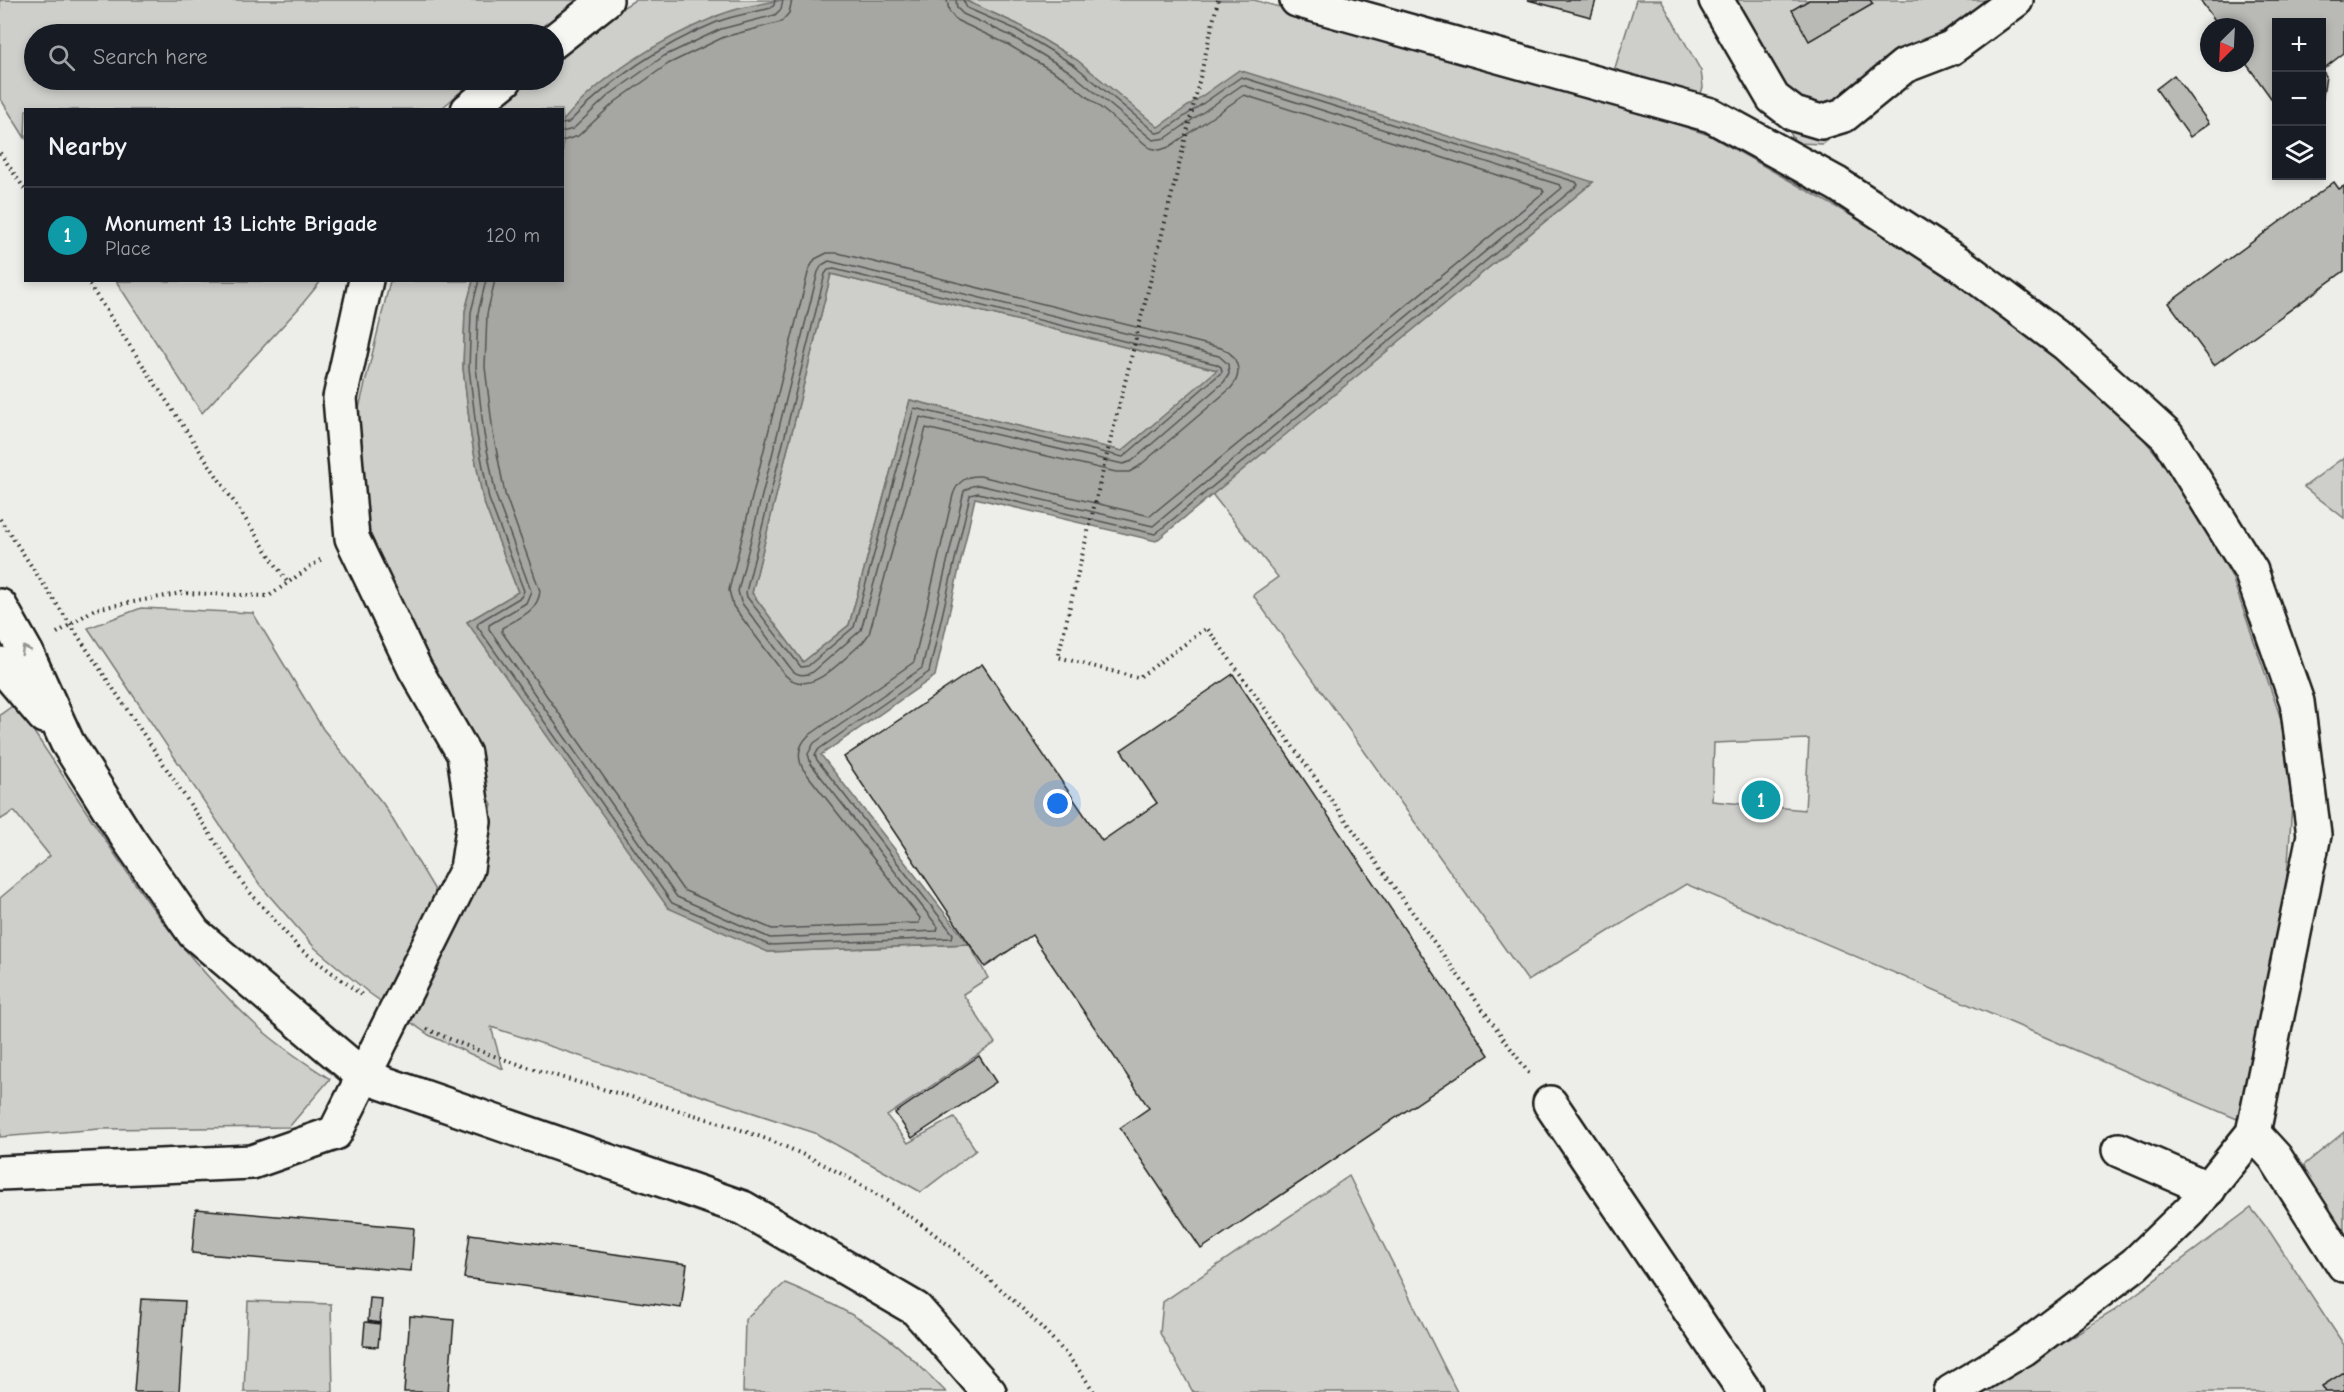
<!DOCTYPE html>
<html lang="en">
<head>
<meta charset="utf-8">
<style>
  body { margin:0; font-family:"Comic Neue",sans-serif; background:#20242c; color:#f1f3f6 }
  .controls { position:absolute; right:18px; top:18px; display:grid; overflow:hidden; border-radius:0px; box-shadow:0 3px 9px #0003 }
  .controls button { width:54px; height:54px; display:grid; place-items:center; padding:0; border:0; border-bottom:2px solid #363941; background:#171b24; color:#f1f3f6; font:30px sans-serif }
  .compass { position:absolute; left:2200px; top:18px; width:54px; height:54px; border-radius:50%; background:#171b24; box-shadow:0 3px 9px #0003; rotate:204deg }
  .you { position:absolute; left:1058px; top:804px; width:21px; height:21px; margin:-15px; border:4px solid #fff; border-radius:50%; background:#1a73e8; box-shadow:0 0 0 9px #1a73e833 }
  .badge { display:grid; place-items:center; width:39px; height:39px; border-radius:50%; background:#c8321e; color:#fff; font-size:20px; font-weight:700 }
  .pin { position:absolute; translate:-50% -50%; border:3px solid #fff; box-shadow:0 2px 6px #0006 }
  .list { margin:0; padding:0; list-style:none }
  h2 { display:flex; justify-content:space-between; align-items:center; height:78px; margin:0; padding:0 24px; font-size:26px }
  h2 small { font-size:20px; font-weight:400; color:#9ea1a6 }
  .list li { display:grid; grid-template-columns:39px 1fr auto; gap:18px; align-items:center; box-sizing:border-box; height:96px; padding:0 24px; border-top:2px solid #363941 }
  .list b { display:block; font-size:22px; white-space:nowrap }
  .list p { margin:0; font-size:20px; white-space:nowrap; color:#9ea1a6 }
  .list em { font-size:20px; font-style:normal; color:#9ea1a6 }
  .icon { flex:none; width:33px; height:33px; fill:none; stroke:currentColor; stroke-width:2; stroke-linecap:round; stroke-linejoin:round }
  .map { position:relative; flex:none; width:2344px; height:1392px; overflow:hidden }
  .search { position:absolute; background:#171b24; box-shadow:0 3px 9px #0003; left:24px; top:24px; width:540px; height:66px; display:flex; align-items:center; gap:15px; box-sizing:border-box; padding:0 21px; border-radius:33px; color:#9ea1a6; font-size:22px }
  .panel { position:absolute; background:#171b24; box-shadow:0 3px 9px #0003; left:24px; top:108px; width:540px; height:174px; border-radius:0px }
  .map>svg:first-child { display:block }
  .green { fill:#cececb; stroke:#757574; stroke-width:1.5; fill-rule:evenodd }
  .water { fill:#a6a6a3; stroke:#6f6f6d; stroke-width:1.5; fill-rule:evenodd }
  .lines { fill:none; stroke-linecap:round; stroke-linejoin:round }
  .shore { stroke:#535352; stroke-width:1.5 }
  .building { fill:#b9b9b6; stroke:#1c1c1c; stroke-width:1.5 }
  .minor-casing { stroke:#1c1c1c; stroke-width:38 }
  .path { stroke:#1c1c1c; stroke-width:4; stroke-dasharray:1.5 4.5; stroke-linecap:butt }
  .minor { stroke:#f6f6f2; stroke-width:33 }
  .oneway { stroke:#949492 }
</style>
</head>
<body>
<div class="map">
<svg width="2344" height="1392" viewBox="0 0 2344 1392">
  <rect width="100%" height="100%" fill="#edede9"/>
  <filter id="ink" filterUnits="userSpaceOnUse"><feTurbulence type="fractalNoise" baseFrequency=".0167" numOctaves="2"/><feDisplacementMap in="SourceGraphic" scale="12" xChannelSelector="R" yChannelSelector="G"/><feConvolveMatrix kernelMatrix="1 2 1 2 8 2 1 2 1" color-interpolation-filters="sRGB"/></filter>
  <g filter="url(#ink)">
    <g class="green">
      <path d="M0,0H584L534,34H34V80H474L441,109L26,110L25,138L0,98Z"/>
      <path d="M635,0H782L716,16L601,85L563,121L562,110H485L520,80H554V53L572,39Z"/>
      <path d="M964,0H1254L1492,66L1612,103L1709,135L1903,245L2044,342L2130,423L2175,476L2232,577L2281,719L2292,805L2286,892L2260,1046L2237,1119L1686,884L1528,981L1253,595L1278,577L1212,494L1593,182L1158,128L1077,60L1017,24ZM1809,739L1805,810L1712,801L1714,743Z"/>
      <path d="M1636,0H1661L1701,71L1703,87L1700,97L1614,71Z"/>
      <path d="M1715,0H2005L1823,144L1796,143Z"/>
      <path d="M831,274L1218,370L1122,451L910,400L849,625L803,662L752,593Z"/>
      <path d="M116,281H321L299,308L202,413Z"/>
      <path d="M390,281H473L465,311L463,368L471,436L483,500L518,592L467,622L768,952L969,944L988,978L963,994L995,1043L887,1116L908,1143L954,1117L976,1150L921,1192L815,1133L491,1027L503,1069L429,1035L369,993L315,948L260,885L88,628L141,608L253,613L323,729L384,805L442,902L472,883L492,804L449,725L373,577L350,445Z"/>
      <path d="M2344,457V518L2304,487Z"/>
      <path d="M15,704C91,814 157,935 257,1026C279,1046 305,1063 330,1079L289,1127L100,1129L0,1137V898L50,856L14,811L0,820V715Z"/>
      <path d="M2344,1132V1233L2309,1180L2304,1165Z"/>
      <path d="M1349,1176L1457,1392H1193L1160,1333L1163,1302Z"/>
      <path d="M2251,1208L2270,1232L2344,1345V1392H1980L2112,1312Z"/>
      <path d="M785,1283C814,1295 842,1308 869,1325C898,1343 922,1368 946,1392H743L745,1319Z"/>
      <path d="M248,1301L331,1304L333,1392H244Z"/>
    </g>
    <path class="water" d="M782,0H964L1017,24L1077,60L1158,127L1239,70L1593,182L1156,541L975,498L935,676L821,755L969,944L768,952L668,908L467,622L518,592L483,500L471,436L463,368L465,311L473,281L562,280L563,121C600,76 661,39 715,17C735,8 760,4 782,0ZM831,274L1217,370L1122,451L910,400L849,625L803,662L752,593Z"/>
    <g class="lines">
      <g class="shore">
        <path d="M562,124L568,123C610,80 661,45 717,22C734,15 753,13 771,8L774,5L775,0"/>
        <path d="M562,132L573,129L609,95L664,56L721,29L775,15L781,9L783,0"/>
        <path d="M562,141L578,136L615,102L668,64L724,37L781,22L789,13L792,0"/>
        <path d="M827,253H838L1221,348C1239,355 1243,374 1231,388L1138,467L1129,472H1116L926,428L869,634L863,642C844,658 810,700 785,675L733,606L729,590L809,269L815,259Z"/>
        <path d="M829,261L1219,356L1228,364L1229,374L1224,382L1132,461L1123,464L920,417L861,630L813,672C805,676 798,676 792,670L741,602L738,591L818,272L822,265Z"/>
        <path d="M834,269L1216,364L1221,367L1222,372L1123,457L914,408L854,627L808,666L801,667L747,597L746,592L825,274L828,270Z"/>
        <path d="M479,280L471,312L469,368L477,435L489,499L524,591L521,597L479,622L477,626L672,903L769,945L952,938L953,934L817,760L815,755L819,749L929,672L970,495L978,493L1155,534L1578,185L1576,182L1241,77L1162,132L1156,133L1074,65L1015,29L967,8L963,0"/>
        <path d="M486,280L478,313L476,367L484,434L496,496L531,591L526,603L489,625V629L677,897L770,938L937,931L938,927L811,764L808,754L814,743L922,668L964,491L972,486L979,485L1153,526L1562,188L1560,185L1242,85L1166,138L1153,140L1069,71L1011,36L963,14L957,8L956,0"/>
        <path d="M495,280L487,314L485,367L493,433L505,494L540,591C538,612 518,618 502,628V632L683,890L772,929L919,923L920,918L803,769C797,757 798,746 808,736L914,662L953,495C957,482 967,475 980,476L1150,516L1544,192L1542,189L1244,95L1169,147L1160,150L1150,148L1064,78L1007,44L956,20L949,11L947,0"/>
      </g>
    </g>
    <g class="building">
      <path d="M1528,0H1596L1591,17Z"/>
      <path d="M1809,0H1870L1873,4L1809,41L1792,10Z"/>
      <path d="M2200,0H2344V53L2322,70L2326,76L2322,103V22H2276V105L2245,62V27H2220Z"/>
      <path d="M2174,75L2209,123L2190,137L2156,89Z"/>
      <path d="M2334,182L2339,189L2344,186V271L2214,365L2169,303Z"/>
      <path d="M982,664L1102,841L1157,803L1121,750L1233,674L1489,1055L1201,1249L1120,1128L1149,1108L1032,935L985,967L844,757Z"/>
      <path d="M979,1056L996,1082L912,1138L895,1113Z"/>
      <path d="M196,1209L414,1228L411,1271L192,1253Z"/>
      <path d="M470,1234L687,1264L681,1308L464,1278Z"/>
      <path d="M370,1298L382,1299L380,1323L368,1321Z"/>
      <path d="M141,1299L185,1301L179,1392H134Z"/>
      <path d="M410,1316L454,1320L448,1392H404Z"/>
      <path d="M365,1322L380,1324L378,1347L363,1346Z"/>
      <path d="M2344,1372V1392H2326L2322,1386Z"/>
    </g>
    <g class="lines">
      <defs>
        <g id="minor">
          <path d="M1297,0L1711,115L1837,184L1961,265L2066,344L2167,436L2251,571L2297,702L2314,835L2253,1133L2191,1210L2135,1264L2023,1349L1951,1392"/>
          <path d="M1716,0L1773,98L1794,114L1821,122L1844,115L1904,66L1951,48L2016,0"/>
          <path d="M554,41L606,0"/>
          <path d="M468,110L505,80"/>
          <path d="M0,606L26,652L67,742L127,837L194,933L363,1076L743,1208L916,1309L989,1392"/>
          <path d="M0,664L44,716"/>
          <path d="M1550,1103L1745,1392"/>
          <path d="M2253,1133L2275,1157L2344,1265"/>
          <path d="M2119,1150L2209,1189"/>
          <path d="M0,1173L252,1162L335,1133L467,869L474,822L464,754L415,669L352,538L340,398L366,280"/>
        </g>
      </defs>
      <use href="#minor" class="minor-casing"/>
      <g class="path">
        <path d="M1218,0C1168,220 1109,438 1058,657L1138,678L1207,628L1530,1075"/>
        <path d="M0,153L26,191"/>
        <path d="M86,280L288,583"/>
        <path d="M0,519L246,888L299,948L362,995"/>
        <path d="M57,633L95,609L182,593L269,596L323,558"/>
        <path d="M427,1029C529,1076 641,1095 747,1132C837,1163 918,1216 989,1279C1027,1312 1067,1349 1094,1392"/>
      </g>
      <use href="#minor" class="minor"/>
    </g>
    <defs><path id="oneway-chevron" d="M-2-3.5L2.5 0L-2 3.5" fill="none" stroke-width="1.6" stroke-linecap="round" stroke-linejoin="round" transform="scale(1.5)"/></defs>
    <use class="oneway" href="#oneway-chevron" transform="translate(25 650) rotate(-117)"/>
  </g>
</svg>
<div class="controls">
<button>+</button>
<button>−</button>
<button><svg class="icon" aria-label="layers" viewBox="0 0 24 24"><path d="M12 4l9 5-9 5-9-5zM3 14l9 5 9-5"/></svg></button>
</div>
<svg class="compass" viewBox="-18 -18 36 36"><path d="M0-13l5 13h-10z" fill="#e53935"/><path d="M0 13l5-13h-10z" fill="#9ea1a6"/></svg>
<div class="you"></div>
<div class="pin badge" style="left:1761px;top:800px;background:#0f9aa8">1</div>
<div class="search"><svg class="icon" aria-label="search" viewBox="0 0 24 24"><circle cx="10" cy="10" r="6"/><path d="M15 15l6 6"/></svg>Search here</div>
<section class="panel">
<h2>Nearby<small></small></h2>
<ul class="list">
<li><span class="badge" style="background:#0f9aa8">1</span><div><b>Monument 13 Lichte Brigade</b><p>Place</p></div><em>120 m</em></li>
</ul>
</section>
</div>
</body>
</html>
